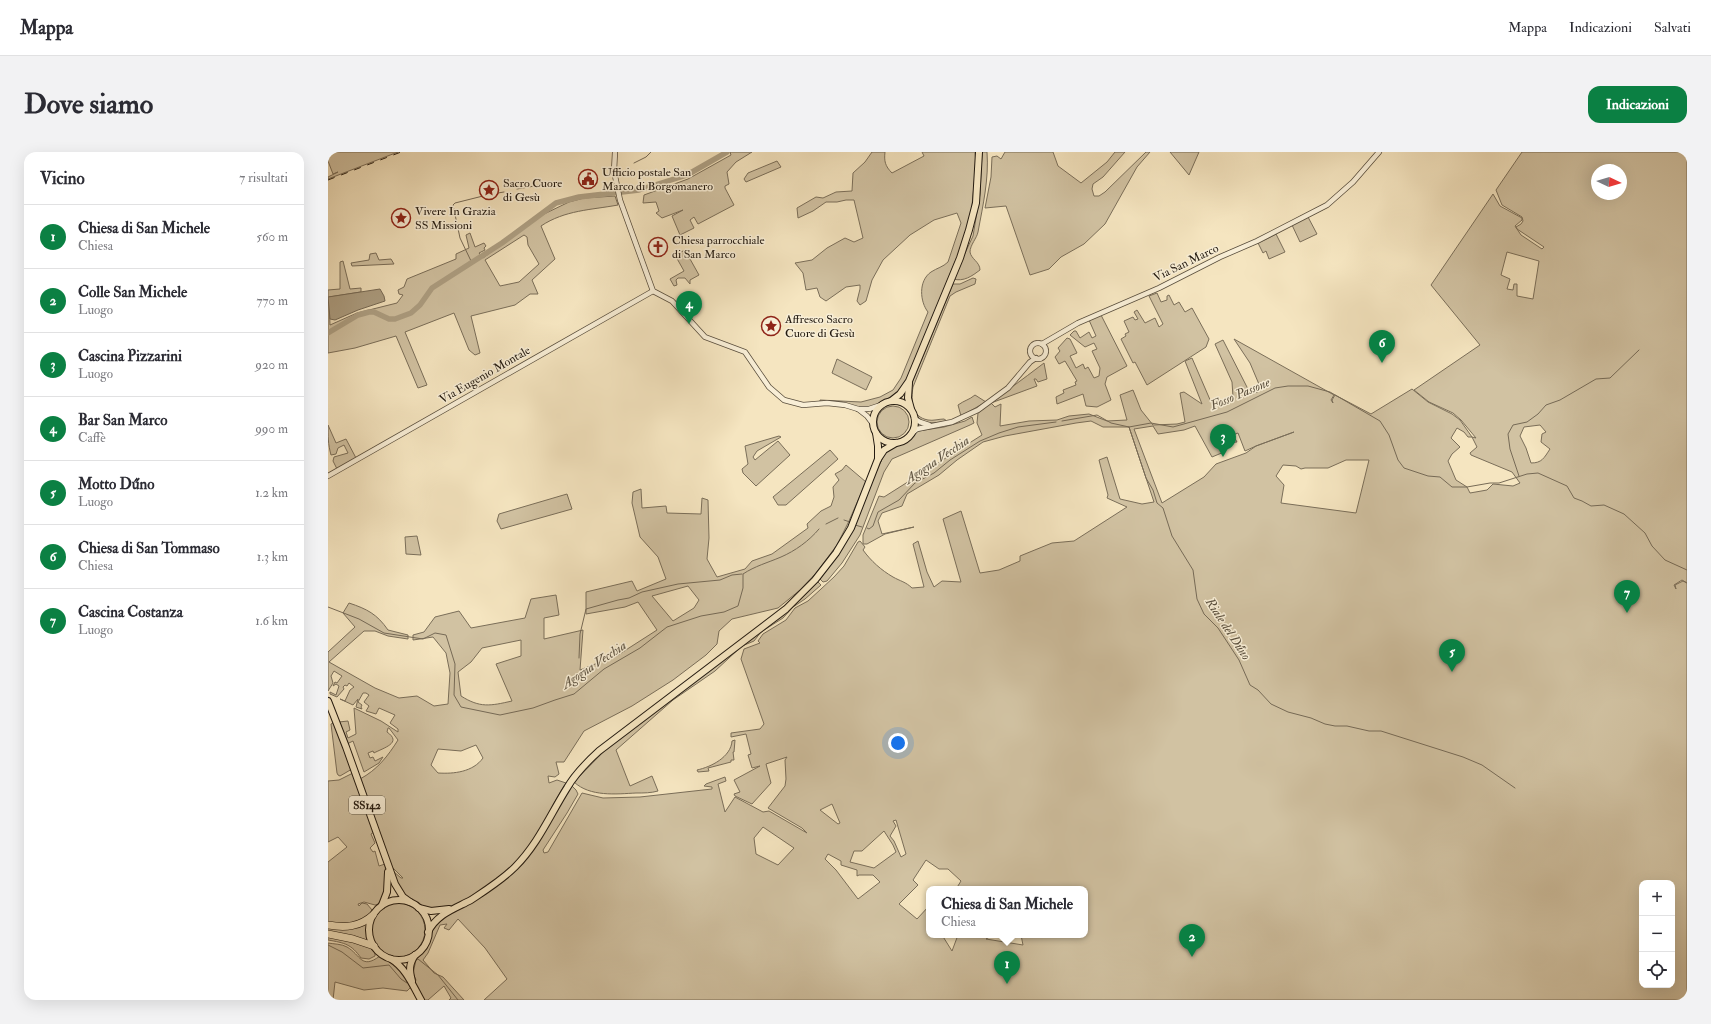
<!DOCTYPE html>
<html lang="it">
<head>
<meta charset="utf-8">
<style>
  body { margin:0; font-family:"IM FELL Double Pica",serif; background:#f2f2f3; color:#2b2b33 }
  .controls { position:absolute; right:12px; bottom:12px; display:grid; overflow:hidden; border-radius:8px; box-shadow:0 4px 16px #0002 }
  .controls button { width:36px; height:36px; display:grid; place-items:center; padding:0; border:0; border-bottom:1px solid #e1e1e2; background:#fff; color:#2b2b33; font:20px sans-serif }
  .compass { position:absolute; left:1263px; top:12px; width:36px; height:36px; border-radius:50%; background:#fff; box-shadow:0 4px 16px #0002; rotate:94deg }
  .you { position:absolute; left:570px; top:591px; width:14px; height:14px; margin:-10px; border:3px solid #fff; border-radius:50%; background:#1a73e8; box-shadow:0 0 0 6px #1a73e833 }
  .badge { display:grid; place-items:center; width:26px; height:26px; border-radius:50%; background:#0b8043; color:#fff; font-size:13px; font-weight:700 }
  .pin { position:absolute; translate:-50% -33px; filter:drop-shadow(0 1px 2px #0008) }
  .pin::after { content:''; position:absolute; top:21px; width:14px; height:12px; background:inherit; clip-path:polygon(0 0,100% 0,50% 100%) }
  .popup { position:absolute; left:598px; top:734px; width:162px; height:52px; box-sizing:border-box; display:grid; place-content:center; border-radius:8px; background:#fff; filter:drop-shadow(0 1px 3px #0005); font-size:13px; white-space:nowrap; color:#7c7c81 }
  .popup b { font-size:15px; color:#2b2b33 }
  .popup::after { content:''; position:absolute; left:50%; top:100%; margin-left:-8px; border:8px solid transparent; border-top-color:#fff }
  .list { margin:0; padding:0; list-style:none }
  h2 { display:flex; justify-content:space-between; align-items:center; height:52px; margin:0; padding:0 16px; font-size:17px }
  h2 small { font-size:13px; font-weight:400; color:#7c7c81 }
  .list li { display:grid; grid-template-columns:26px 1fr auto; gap:12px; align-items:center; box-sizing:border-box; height:64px; padding:0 16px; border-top:1px solid #e1e1e2 }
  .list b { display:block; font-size:15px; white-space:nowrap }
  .list p { margin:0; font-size:13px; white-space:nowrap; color:#7c7c81 }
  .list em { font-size:13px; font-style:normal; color:#7c7c81 }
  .icon { flex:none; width:22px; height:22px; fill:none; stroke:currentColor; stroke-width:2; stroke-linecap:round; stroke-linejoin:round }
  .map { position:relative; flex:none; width:1359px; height:848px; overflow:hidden; border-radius:12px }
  header { display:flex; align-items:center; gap:24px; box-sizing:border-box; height:56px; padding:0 20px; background:#fff; border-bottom:1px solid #e1e1e2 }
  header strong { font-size:19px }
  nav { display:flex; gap:22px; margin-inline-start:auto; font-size:14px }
  .intro { display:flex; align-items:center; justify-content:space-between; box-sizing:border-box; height:96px; padding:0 24px }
  h1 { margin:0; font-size:28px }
  .button { padding:10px 18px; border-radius:12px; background:#0b8043; color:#fff; font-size:14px; font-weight:700 }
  main { display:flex; gap:24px; padding:0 24px }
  aside { flex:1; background:#fff; border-radius:12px; box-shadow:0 4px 16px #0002 }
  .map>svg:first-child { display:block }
  .green { fill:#d1c2a2; stroke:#7a6e59; fill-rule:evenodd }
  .water { fill:#aea084; stroke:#766a56 }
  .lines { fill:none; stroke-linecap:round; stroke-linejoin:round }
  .stream { stroke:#766a56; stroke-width:1 }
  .river { stroke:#aea084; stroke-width:5.5 }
  .minor-casing { stroke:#584d3c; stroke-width:6 }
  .major-casing { stroke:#231a10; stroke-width:8 }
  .highway-casing { stroke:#231a10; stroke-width:8 }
  .minor { stroke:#f8eed6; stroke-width:4.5 }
  .major { stroke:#f5e5c0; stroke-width:6 }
  .highway { stroke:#f5e5c0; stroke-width:7 }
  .rail { stroke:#231a10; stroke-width:1; stroke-dasharray:7 7; stroke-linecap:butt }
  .labels { text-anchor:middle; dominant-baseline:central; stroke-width:3; stroke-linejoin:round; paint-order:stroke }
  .shield { fill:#f8eed6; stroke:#635a4b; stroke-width:1 }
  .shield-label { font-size:11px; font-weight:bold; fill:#231a10 }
  .poi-label { font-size:12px; fill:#231a10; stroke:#f8eed6; text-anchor:start }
  .street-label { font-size:12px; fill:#231a10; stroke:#f8eed6 }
  .water-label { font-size:13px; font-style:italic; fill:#5b503e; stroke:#f8eed6 }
</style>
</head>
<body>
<header>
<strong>Mappa</strong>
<nav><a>Mappa</a><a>Indicazioni</a><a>Salvati</a></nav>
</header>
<div class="intro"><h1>Dove siamo</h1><a class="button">Indicazioni</a></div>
<main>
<aside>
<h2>Vicino<small>7 risultati</small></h2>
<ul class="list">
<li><span class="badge">1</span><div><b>Chiesa di San Michele</b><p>Chiesa</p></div><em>560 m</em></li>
<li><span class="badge">2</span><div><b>Colle San Michele</b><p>Luogo</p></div><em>770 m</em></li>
<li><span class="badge">3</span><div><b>Cascina Pizzarini</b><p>Luogo</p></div><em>920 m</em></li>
<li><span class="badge">4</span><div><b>Bar San Marco</b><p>Caffè</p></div><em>990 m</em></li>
<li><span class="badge">5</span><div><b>Motto Dűno</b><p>Luogo</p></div><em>1.2 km</em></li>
<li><span class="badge">6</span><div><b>Chiesa di San Tommaso</b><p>Chiesa</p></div><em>1.3 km</em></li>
<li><span class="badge">7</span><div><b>Cascina Costanza</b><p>Luogo</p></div><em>1.6 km</em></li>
</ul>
</aside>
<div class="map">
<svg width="1359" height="848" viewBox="0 0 1359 848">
  <rect width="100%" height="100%" fill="#f5e5c0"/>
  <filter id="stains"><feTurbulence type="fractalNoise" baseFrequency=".005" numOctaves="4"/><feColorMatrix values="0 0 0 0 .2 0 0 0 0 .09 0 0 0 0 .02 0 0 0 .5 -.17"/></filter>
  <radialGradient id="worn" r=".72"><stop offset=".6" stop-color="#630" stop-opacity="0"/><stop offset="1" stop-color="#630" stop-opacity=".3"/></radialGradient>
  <g class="green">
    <path d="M0,0H70L0,27V25L10,20L5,22L0,9Z"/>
    <path d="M402,0H424L408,10L399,20L401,32L397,34V36L406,53L370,72L366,65L362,68L366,76L352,83L344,64L355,58L334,66L328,61L331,59L328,50L315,51L316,43L360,27L403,3Z"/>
    <path d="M544,0H557C556,9 557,14 564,21L596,4L594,0H647L648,12L643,64L631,100L579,228C570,243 555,255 536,256C529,256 521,252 514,250C507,249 500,249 492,250V248L533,250L552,245L565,238L573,226L600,160C592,150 590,129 603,120C609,116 615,115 620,110L633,71L629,61L606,68L582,83L555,108L544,128L538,149L532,153L529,149L532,137V133L518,135L498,149L492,145L489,136L478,138L475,121L467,111L484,108L499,96L517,86L526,90L535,86L526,48H518L509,50H498L485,59L470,66L469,56L488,45L495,46L508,40L524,39L525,21L537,10Z"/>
    <path d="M654,0H659C661,27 655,53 650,80C649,86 642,93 642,100C643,107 652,110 652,118C644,124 636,130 625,127L645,84L652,42Z"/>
    <path d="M677,0H725L730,14L753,31L779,10L787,0H797L775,25L765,32L764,37L766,44H771L777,40L818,0H822L809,15L777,72L756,92L733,105L721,117L702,123L678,54L657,56L663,25L664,5L669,4L673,7Z"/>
    <path d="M842,0H871L861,23Z"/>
    <path d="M1194,0H1359V431L1354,428L1346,433L1348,437L1347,433L1355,429L1359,431V848H156L179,827L157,796L130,767L121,778L116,776L119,772L112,773L100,801L95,808L106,821L115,825L136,848H121L123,846L116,834L100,848H95L85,828V809L98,794L103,780L112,767L189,716L244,634L248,638L250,642L239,661L215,698L216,701L220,700L254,641L275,646L312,645L384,637V635L376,634L378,632L397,625L398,629L390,632L397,660L407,645L435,660L441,659L479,681L474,676L440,656L457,634L458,627L457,608L459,605L438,612L443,631L424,652L407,644L406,642L412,640L406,628L432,614L424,616L420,603L423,602L418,582L403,585V581L432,577L436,572L413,507L416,497L432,491L430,489L435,482L458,468L467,456L480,449L506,425L516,414L530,390L532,389L537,395L535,398C543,409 553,418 565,425C572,429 578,430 584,436L596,435L585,392L590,389L599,420L606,435L614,429L633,430L615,367L633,359L652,421L671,418L692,409V404L724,391L746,389L799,355L779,346L780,343L771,308L779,305L792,347L814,352L826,350L801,275H775L763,269L748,271L677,284L655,290L629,308L611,323L579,342L574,354L554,361L550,369L554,382L586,375L557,382L539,392H535V383L551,344L556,345L654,283L649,271L650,261C671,244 694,228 716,211L719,227L710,230L708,227H706L709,234L663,251L667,255L673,252L672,274L701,269L729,268L741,264L761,262L779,269L799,268L792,243L805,238L813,258L825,273L849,272L857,270L852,241L856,240L874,252L857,209L864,206L883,250L895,251L905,245L904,230L887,192L895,188L922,241L930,240L933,237L922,211L906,187L1006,243L1003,248L1005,251L1004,248L1007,243L1043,262L1084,237L1100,250L1124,262L1132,268L1144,285L1148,286L1133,268L1125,261L1101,250L1086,238L1152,193L1103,133L1165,42L1172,54L1194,66V68L1187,74L1193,83L1214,97L1216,95L1189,77L1188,75L1193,72L1195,69L1194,65L1174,53L1168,38ZM1269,18H1293V42H1269ZM1179,100L1211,109L1205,147L1189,144V132H1186L1185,138L1179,137L1182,127L1173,123ZM1212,273L1218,280L1214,282L1213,290L1222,297C1216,306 1214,311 1203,311L1198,296L1192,284L1196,275ZM825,274L830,282L856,278L867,274L884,305L896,300L897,291L909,290L905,283L910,281L917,299L928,294L966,280L928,294L918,301L888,312L876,325L834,351L806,277ZM1129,276L1136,280L1140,285H1144L1149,295L1142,301L1143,303L1184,320L1192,331L1185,334L1165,332L1159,338L1142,341L1139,335L1128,328L1120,309L1124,302L1132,295L1123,286ZM1018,308H1041L1028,361L953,351L956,333L948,324L955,313L968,314L973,317L977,316H1000ZM504,652L512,671L510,672L492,658ZM568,668L578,702L573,705L566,689L562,684L568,674L565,669ZM435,675L466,696L450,713L428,702L426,686ZM556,679L565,693L568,700L546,716L522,710L526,699H534ZM500,702L513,709V713L529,718V724L531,723H545L552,730L530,747L508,718L497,707ZM598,708L611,717H620L633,729L628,737H757V783H693L695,793L658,787L665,783H630L624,799L614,783H601V754L589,767L571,752L590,733L585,728ZM1314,731H1344V833H1314Z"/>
    <path d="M449,9L453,15L418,30L416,27L420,21Z"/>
    <path d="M287,44L290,53C263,58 237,58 213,74L227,107L204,128L210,142H202L187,153L143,164L152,201L147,203L141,198L126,161L77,180L99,233L90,236L68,184L27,196L0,201V138L12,137V110L15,109L22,137L33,136V140L1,145L2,173L29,161L69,151L75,143L71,142L70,138L76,135L79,127L128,107V102L141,96L138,83L142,81L147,95L156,91L158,94L156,96L157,98L151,101L155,106L214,63L241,50L256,46ZM196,83L199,85L200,93L211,112L191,130L172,134L157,108Z"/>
    <path d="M980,65L989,82L972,90L964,73Z"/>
    <path d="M948,82L957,100L941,107L938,99L935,101L930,91Z"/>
    <path d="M357,98L371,123L362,128V132L357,126H350L348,128L349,133L346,134L342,127L356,119L347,103Z"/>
    <path d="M48,101L51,108L63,107L66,112L24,114L23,111L41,108L42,102Z"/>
    <path d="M645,126L648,127L647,132L628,140L622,144L585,235C583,248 583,265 600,268C605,269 611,267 616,267L619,269C589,277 577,258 584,231L625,132H632Z"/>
    <path d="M829,141L833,150L839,148V144L841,143L846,153L851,150L857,160L864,156L881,187L878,195L819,233L807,210L805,211L793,187L798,184L797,182L801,180L796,169L805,165L807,168L810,167L806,160L809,158L817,171L827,166L831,175L835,172L821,144Z"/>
    <path d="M773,163L799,214L779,225L777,232L783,248L769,255L758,254L755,242L729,252L728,245L736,241L735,238L748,233L747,230L749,229L737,209L731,212L727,205L732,199L730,196L739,186L742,187L749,201L742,204L748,216L755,212L757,217L760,215L766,226L771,224L772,216L764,199L769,197L766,191L757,195L742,183L746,179H748L752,186L761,180L764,186L768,184L761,168Z"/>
    <path d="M509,207L544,225L538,238L504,221Z"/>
    <path d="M647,243L658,250L633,264L630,253C637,248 641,248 647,243Z"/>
    <circle cx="565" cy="270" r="16"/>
    <path d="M644,265L646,271L642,273L564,307L556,320L532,383L514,411L499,429L495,430L492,427L507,407L557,301L567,293L577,289L590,279L616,275L637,269Z"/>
    <path d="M0,273L8,291L18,287L28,306L9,317L5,309L6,305L20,301L16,293L10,296L8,302L3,303C0,292 0,284 0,273Z"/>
    <path d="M451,284L453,285L429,299L425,305L427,308L450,289L462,303L428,334L415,321L414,317L420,312L417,294Z"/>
    <path d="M502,298L510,307L458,353H450L445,345Z"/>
    <path d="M518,313L538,330L521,369L509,393L488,421L472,438L450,456L404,467L391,479L389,492L378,503L345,528L304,554L256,579L236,610H228L231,622L227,625L220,624L221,631L229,628L238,631C223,654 213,680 196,702C179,723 131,760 103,758C94,757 81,749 74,742C70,736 68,726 65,719L73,726H75L62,713L32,627C49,618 60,604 70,588L61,576H60L59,580C75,591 55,596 46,601L45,599L40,601L42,606L45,605L47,609L55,605L51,611L36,620L25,589L19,592L11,570L20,569L22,578L18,580L20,586L28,582L26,556L53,569L70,580V577L62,571L67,563L51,556L48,562L38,559L41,554L36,550L41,543L38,541H35L30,550L34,553L33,555L34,557L28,555L30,547L25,553L12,547L17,549L22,538L26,535L21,531L19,534L17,533L15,535L16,537L9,545L2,542V540L8,543L11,534L8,532L5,534L7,530L9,531L14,524L6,519L3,524L5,531L0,539V500L27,475L15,461L21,451C39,457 49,462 60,478L80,483V487L60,484L47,479H36L1,510L47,536L71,546L89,544L106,554L120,552L122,521L118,501L105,485L85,488V483L96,480L107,465L131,459L143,476L197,466L203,447L228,443L231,463L216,466V487L255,478L252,518L290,503L329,478L310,450L297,455L258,462V440L304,429L309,439L338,427L330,405L312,385L304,351L305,340L313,337L314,356L338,354L339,361L373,362L374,346L380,348L381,386L379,407L389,425L417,417L424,409L444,402L480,376L479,372L493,359L503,354L506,345L505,335L511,328L507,322L514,318ZM360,434L371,448L366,456L345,469L324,444ZM193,488V504L168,512L184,549C162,554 152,556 133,544L130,520L143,510L154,496ZM148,593L155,606C145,620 126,622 110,621L103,613L110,597L133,599Z"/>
    <path d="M239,342L244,357L173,377L169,369L171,362Z"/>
    <path d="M89,384L93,403L78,402L77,385Z"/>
    <path d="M489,429L493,433L477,447L465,455L455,466L433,480L426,489L414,494L387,519L345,548L288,598L302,634L324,624L330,639C323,641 316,641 308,641C288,642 262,645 246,630L280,595Z"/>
    <path d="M7,570L24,617L12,624L10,623L9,621L3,572Z"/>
    <path d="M407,588L406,600H405L406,608H403V610L380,616L381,619L370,620L369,618C383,615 403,605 404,589Z"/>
    <path d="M25,621L46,680L43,682L47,691L42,696L45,700L47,699L51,714L57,712L59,736L52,752L47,753L36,750L30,752L31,754L34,751L39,752L44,758V761L33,770L0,772V710L19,695L10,685L0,690V629L11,628Z"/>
    <circle cx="70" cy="778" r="27"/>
    <path d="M39,770V779L42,791L0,781V773Z"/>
    <path d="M0,784L42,794L47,799V804L41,807L33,806C23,792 17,791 0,788Z"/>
    <path d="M0,791C6,792 14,792 19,795C33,803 33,818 52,804L69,812L83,835L79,839L55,836L36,838L7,830L5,848H0Z"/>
  </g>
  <path class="water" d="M52,137L56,144L57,149L30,158L7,168L2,167L0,145Z"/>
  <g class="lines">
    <g class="stream">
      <path d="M306,11L318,5L323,0"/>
      <path d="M189,37L218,32"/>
      <path d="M170,41L176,40"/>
      <path d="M162,43L166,42"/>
      <path d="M144,111L132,86L125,53L127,51L159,43"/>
      <path d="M734,269L769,263L783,271L801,275L823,271L845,275L899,260L947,236L960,234H980L1002,240L1052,269L1061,283L1070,308L1076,316L1100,324L1112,325L1124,335H1139L1162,331H1171L1199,322L1210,321L1239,334L1246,346L1254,349L1263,354L1276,353L1296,362L1317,381L1324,394L1337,408L1359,418"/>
      <path d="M801,275L818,326L825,338L829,351L835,356L844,384L865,418L869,447L876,462L890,476L911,508L922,533L930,538L943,552L960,560L983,566L997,572L1007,574H1019L1041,579H1053L1135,605L1154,613L1187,636"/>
      <path d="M1191,324L1182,297L1180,282L1185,273L1199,270L1210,262L1218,253L1232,248L1268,227L1282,226L1311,198"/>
      <path d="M516,368L522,370"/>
      <path d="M498,372L510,366"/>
      <path d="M527,373L534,375"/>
      <path d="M539,376L541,377L545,374L550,360L571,348L587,331L606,321L622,308L652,289L671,281L690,275L728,270"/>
      <path d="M0,455L31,467L56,481L95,487L107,481L118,483L127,512L126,543L133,555L172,563L205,556L227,548L246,542L276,517L312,496L339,475L373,464L396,460L410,454L415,436V422C427,414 439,411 453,405C467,399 481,389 491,377"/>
      <path d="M251,506L252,482L258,457L290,448L301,446L314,440L350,432L392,428L404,423L414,422"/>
      <path d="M0,793L14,800L35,816L61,813L73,827L79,831"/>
      <path d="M88,828L85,821L88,808L90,807L110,823L130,848"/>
    </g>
    <path class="river" d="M0,181L30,163L41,160H46L61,167H67L83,161L92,153L104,136L174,91L228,51L251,45L311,38L359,23L399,0"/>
    <defs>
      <g id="minor">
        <path d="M287,0L286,19L292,48L325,139L344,149L377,185L417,200L441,235L456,248L475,253L499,251L517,253L530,257L539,264L545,272"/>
        <circle cx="710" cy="199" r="8"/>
        <path d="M714,192L750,171L831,136L892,105L929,89L999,53L1025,30L1051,0"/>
        <path d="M530,257H541L556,252"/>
        <path d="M586,266L592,270L601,273"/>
        <path d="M583,282L589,277L624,270L650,258L680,236L702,210L708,206"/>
        <path d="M0,324L325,139"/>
      </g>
      <g id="major">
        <path d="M581,231L580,246L583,257"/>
        <path d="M563,249L572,242L581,229L632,106L641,78L648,51L651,0"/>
        <circle cx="566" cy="270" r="21"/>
        <path d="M548,281L550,294V307"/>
        <path d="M0,549L18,595L67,732L75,745L82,750"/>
        <circle cx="71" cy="778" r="30"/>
        <path d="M54,753L59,740L60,720"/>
        <path d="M91,756L103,759L121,757"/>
        <path d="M100,780C109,762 126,757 143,748C158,738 174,728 187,715C210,692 222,663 239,636C247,622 259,610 271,599L458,457L487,428L508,401L523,376L550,307L556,298L568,291"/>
        <path d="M63,807C78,816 85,834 93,848"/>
        <path d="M84,829C81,818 81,812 87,803"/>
      </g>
      <g id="highway">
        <path d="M0,773C17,776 32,775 45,763"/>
        <path d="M0,782L25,787L46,794"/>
      </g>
    </defs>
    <use href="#minor" class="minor-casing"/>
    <use href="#major" class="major-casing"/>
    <use href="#highway" class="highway-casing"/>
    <use href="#minor" class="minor"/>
    <use href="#major" class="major"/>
    <use href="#highway" class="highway"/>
    <path class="rail" d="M0,28L73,0"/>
  </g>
  <defs>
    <symbol id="civic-ring" viewBox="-11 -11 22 22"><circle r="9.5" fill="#f8eed6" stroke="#8f2418" stroke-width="1.5"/><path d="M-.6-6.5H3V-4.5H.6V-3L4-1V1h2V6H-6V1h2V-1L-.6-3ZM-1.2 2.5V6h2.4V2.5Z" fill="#8f2418"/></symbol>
    <symbol id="sight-ring" viewBox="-11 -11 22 22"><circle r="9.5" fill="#f8eed6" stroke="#8f2418" stroke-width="1.5"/><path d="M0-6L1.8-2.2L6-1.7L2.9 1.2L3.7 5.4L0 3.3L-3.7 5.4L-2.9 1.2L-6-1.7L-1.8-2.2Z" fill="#8f2418"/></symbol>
    <symbol id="church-ring" viewBox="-11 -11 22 22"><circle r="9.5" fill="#f8eed6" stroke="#8f2418" stroke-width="1.5"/><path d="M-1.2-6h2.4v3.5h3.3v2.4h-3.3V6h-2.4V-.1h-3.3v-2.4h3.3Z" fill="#8f2418"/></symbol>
  </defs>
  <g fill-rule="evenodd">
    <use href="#civic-ring" x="249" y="16" width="22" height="22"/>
    <use href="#sight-ring" x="150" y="27" width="22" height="22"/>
    <use href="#sight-ring" x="62" y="55" width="22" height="22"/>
    <use href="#church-ring" x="319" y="84" width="22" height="22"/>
    <use href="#sight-ring" x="432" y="163" width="22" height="22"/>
  </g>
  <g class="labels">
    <rect class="shield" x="21" y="644" width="36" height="18" rx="3"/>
    <g class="shield-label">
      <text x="39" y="653">SS142</text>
    </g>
    <g class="poi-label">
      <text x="274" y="20">Ufficio postale San<tspan x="274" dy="14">Marco di Borgomanero</tspan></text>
      <text x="175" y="31">Sacro Cuore<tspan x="175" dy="14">di Gesù</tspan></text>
      <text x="87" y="59">Vivere In Grazia<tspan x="87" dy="14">SS Missioni</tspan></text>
      <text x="344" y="88">Chiesa parrocchiale<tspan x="344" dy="14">di San Marco</tspan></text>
      <text x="457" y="167">Affresco Sacro<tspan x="457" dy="14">Cuore di Gesù</tspan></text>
    </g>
    <g class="street-label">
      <text transform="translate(858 111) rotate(-26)">Via San Marco</text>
      <text transform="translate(157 223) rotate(-30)">Via Eugenio Montale</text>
    </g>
    <g class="water-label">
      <text transform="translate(912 242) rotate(-23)">Fosso Passone</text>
      <text transform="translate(609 308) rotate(-34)">Agogna Vecchia</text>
      <text transform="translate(900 477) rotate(57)">Riale del Dűno</text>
      <text transform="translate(266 513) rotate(-34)">Agogna Vecchia</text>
    </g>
  </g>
  <rect width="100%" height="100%" filter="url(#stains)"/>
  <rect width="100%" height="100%" fill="url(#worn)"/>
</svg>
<div class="controls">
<button>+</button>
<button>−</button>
<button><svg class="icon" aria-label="locate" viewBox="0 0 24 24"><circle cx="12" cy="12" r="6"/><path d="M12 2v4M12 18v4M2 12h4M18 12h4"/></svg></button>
</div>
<svg class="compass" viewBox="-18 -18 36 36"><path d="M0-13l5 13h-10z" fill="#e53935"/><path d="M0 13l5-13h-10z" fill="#7c7c81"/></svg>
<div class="you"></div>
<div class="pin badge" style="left:679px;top:832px">1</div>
<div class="popup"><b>Chiesa di San Michele</b>Chiesa</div>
<div class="pin badge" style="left:864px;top:805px">2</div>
<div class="pin badge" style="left:895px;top:305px">3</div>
<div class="pin badge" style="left:361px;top:172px">4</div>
<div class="pin badge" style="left:1124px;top:520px">5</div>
<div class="pin badge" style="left:1054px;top:211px">6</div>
<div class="pin badge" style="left:1299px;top:461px">7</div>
</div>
</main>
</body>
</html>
